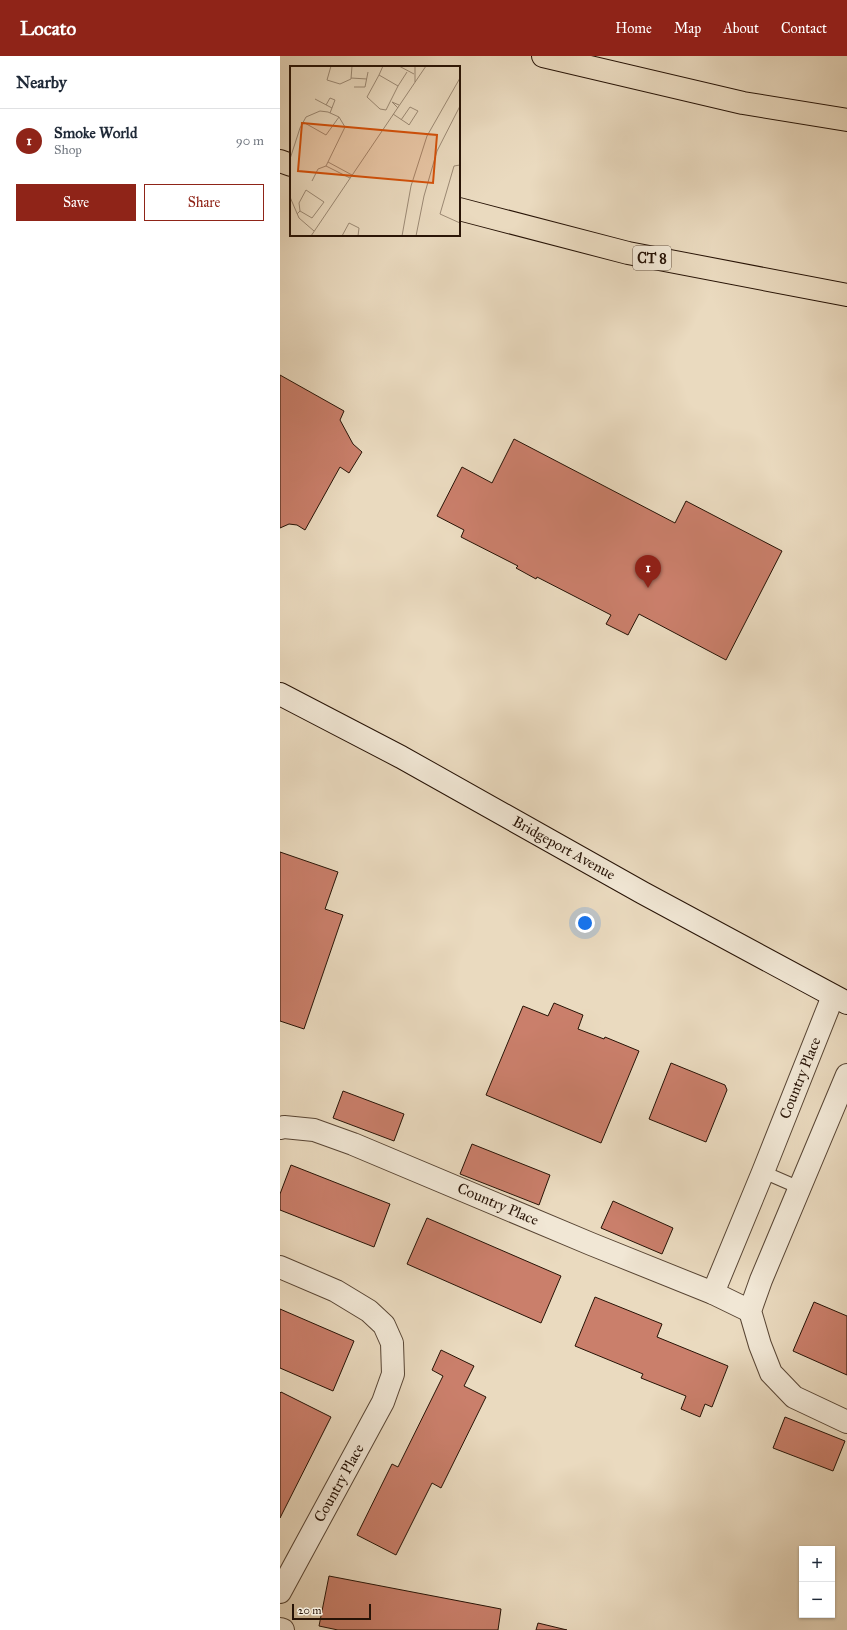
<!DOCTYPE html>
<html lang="en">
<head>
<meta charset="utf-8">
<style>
  body { margin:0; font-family:"IM FELL Great Primer",serif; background:#f6f6f7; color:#1f2937 }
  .controls { position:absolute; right:12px; bottom:12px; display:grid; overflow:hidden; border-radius:0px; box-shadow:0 1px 3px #0004 }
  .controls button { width:36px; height:36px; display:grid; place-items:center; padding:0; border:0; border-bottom:1px solid #e0e1e3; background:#fff; color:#1f2937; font:20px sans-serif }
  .scale { position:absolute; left:12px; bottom:10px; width:79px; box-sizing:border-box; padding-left:4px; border:2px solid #271306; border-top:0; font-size:11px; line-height:14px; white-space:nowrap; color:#271306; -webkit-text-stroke:3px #f1e7d5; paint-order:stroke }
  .you { position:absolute; left:305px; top:867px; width:14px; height:14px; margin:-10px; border:3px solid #fff; border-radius:50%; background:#1a73e8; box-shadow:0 0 0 6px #1a73e833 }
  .badge { display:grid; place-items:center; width:26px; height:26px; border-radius:50%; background:#8f2418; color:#fff; font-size:13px; font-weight:700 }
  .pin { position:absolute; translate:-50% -33px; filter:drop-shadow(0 1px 2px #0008) }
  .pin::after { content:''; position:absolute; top:21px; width:14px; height:12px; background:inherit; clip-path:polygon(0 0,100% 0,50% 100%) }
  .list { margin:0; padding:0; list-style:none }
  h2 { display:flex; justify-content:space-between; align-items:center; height:52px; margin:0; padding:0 16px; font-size:17px }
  h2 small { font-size:13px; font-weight:400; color:#747a83 }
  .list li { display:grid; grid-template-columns:26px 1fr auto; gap:12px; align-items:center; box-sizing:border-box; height:64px; padding:0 16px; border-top:1px solid #e0e1e3 }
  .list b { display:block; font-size:15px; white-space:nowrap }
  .list p { margin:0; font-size:13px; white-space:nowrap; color:#747a83 }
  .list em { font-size:13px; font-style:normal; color:#747a83 }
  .actions { display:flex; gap:8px; padding:12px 16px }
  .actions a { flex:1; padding:9px 0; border:1px solid #8f2418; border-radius:0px; text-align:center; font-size:14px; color:#8f2418 }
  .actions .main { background:#8f2418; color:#fff }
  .map { position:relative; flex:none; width:567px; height:1574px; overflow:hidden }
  header { display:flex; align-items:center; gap:24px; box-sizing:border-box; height:56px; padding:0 20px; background:#8f2418; color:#fff }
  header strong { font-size:19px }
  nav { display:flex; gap:22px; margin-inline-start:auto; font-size:14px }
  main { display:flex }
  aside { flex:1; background:#fff }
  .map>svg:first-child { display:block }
  .building { fill:#ca7f6b; stroke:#271306 }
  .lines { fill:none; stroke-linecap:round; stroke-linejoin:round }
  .lane-casing { stroke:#584534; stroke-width:14 }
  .street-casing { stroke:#584534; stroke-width:24 }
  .secondary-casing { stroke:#271306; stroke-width:24 }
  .highway-casing { stroke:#271306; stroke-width:24 }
  .lane { stroke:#f1e7d5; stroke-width:12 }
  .street { stroke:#f1e7d5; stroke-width:22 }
  .secondary { stroke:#f1e7d5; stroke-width:22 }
  .highway { stroke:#eadabf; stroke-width:22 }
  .labels { text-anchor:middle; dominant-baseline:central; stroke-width:3; stroke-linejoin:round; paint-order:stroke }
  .shield { fill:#f1e7d5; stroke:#645344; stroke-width:1 }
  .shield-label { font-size:14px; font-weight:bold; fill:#271306 }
  .street-label { font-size:15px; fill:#271306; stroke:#f1e7d5 }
  .inset-road { fill:none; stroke:#9c8a75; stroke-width:1 }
  .view { fill:#d5520b; fill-opacity:0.15; stroke:#d5520b; stroke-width:2 }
  .inset-edge { fill:none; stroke:#271306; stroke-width:2 }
</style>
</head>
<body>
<header>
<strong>Locato</strong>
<nav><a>Home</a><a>Map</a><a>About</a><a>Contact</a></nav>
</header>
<main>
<aside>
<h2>Nearby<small></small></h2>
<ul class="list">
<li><span class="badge">1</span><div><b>Smoke World</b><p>Shop</p></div><em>90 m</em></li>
</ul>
<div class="actions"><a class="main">Save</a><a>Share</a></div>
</aside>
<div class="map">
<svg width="567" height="1574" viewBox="0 0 567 1574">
  <rect width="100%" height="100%" fill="#eadabf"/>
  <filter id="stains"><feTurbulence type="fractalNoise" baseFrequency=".005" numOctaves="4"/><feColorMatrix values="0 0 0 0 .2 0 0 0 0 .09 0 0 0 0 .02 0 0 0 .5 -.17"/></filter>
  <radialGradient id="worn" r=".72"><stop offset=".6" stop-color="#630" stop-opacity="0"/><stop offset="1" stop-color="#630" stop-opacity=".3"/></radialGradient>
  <g class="building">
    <path d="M0,319L64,355L60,364L73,388L82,396L69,417L60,411L25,474L17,469L9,468L0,472Z"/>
    <path d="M234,383L395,467L406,445L502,495L446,604L359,558L348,579L326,568L331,559L257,521L256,523L236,512L238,510L181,481L184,474L157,460L182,411L212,427Z"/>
    <path d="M0,796L58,816L45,853L63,859L24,973L0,965Z"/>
    <path d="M274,947L303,959L298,973L324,983L325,981L359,995L321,1087L206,1039L243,950L268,960Z"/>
    <path d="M391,1007L445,1029L447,1034L426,1086L369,1063Z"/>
    <path d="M63,1035L124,1058L114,1085L53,1062Z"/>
    <path d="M192,1088L270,1119L259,1149L180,1118Z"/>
    <path d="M11,1109L110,1148L94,1191L0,1154V1138Z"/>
    <path d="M333,1145L393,1172L382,1198L321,1172Z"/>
    <path d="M147,1162L281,1220L261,1267L127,1208Z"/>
    <path d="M315,1241L382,1268L377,1281L448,1310L432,1351L425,1348L420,1361L401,1353L406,1340L361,1322L363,1318L295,1290Z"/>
    <path d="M534,1246L567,1260V1319L513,1295Z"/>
    <path d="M0,1253L74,1285L53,1335L0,1312Z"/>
    <path d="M161,1294L194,1310L184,1330L206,1341L161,1432L152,1427L116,1499L77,1479L112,1408L118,1411L163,1320L152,1314Z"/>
    <path d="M1,1336L51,1361L0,1462V1337Z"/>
    <path d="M505,1361L565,1385L553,1415L493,1392Z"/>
    <path d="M49,1520L221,1553L218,1574H58L39,1570Z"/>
    <path d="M258,1567L287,1574H256Z"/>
  </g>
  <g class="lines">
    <defs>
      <path id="lane" d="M483,1116L520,1132"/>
      <g id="street">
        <path d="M567,1019L481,1224L470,1255L480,1289L491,1317L514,1341L567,1366"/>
        <path d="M0,1072L4,1071L34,1074L73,1088L311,1188L433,1237L470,1255"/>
        <path d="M0,1211L56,1235L89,1255L104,1269L112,1287L113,1318L103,1346L0,1536"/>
        <path d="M433,1237L483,1116L553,940"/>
        <path d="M0,1573L3,1574"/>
      </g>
      <path id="secondary" d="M0,638L121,701L363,837L567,947"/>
      <g id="highway">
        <path d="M263,0L463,47L567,64"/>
        <path d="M0,105L11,109"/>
        <path d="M179,153L348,197L567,239"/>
      </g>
    </defs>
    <use href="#lane" class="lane-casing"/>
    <use href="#street" class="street-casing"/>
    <use href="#secondary" class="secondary-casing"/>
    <use href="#highway" class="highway-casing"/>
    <use href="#lane" class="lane"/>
    <use href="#street" class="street"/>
    <use href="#secondary" class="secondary"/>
    <use href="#highway" class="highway"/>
  </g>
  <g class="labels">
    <rect class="shield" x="353" y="190" width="38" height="24" rx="3"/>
    <g class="shield-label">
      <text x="372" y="202">CT 8</text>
    </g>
    <g class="street-label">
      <text transform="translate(284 792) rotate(29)">Bridgeport Avenue</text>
      <text transform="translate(520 1022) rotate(-68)">Country Place</text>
      <text transform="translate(218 1148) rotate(23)">Country Place</text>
      <text transform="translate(59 1427) rotate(-61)">Country Place</text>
    </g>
  </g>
  <g transform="translate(10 10)">
    <rect width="170" height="170" fill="#eadabf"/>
    <path class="inset-road" d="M41,0L37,14L50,18L61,13L62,0M93,0L89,9L108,20L117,6M109,0L124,8M125,0V16M89,9L77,31L90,43L96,44L108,20M61,12L77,13M0,18V33M64,21H75L78,6M25,33L42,42M36,39L40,32L45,34L40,47M108,42L102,36L109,39M103,48L118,58L119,59L128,45L120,41L111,54M13,56L36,69L49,51M0,93L10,62L16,51L30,45L38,46L49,51L55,61L36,100M38,96L62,109M170,99L164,100L150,148L170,157M22,115L28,103L36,100L60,112M0,131L9,152L24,165M7,148L10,145L9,137L16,124L34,136L22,152L10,145M21,170L136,0M52,170L59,157L69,162L68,170M112,170L121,120L137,70L170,12M126,170L134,130L147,85L170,40"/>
    <path class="view" d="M12,57L147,69L143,117L8,105Z"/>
    <rect width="170" height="170" class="inset-edge"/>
  </g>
  <rect width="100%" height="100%" filter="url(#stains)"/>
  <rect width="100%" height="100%" fill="url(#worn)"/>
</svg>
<div class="controls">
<button>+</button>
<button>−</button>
</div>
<div class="scale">20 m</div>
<div class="you"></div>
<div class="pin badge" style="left:368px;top:532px">1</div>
</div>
</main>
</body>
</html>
